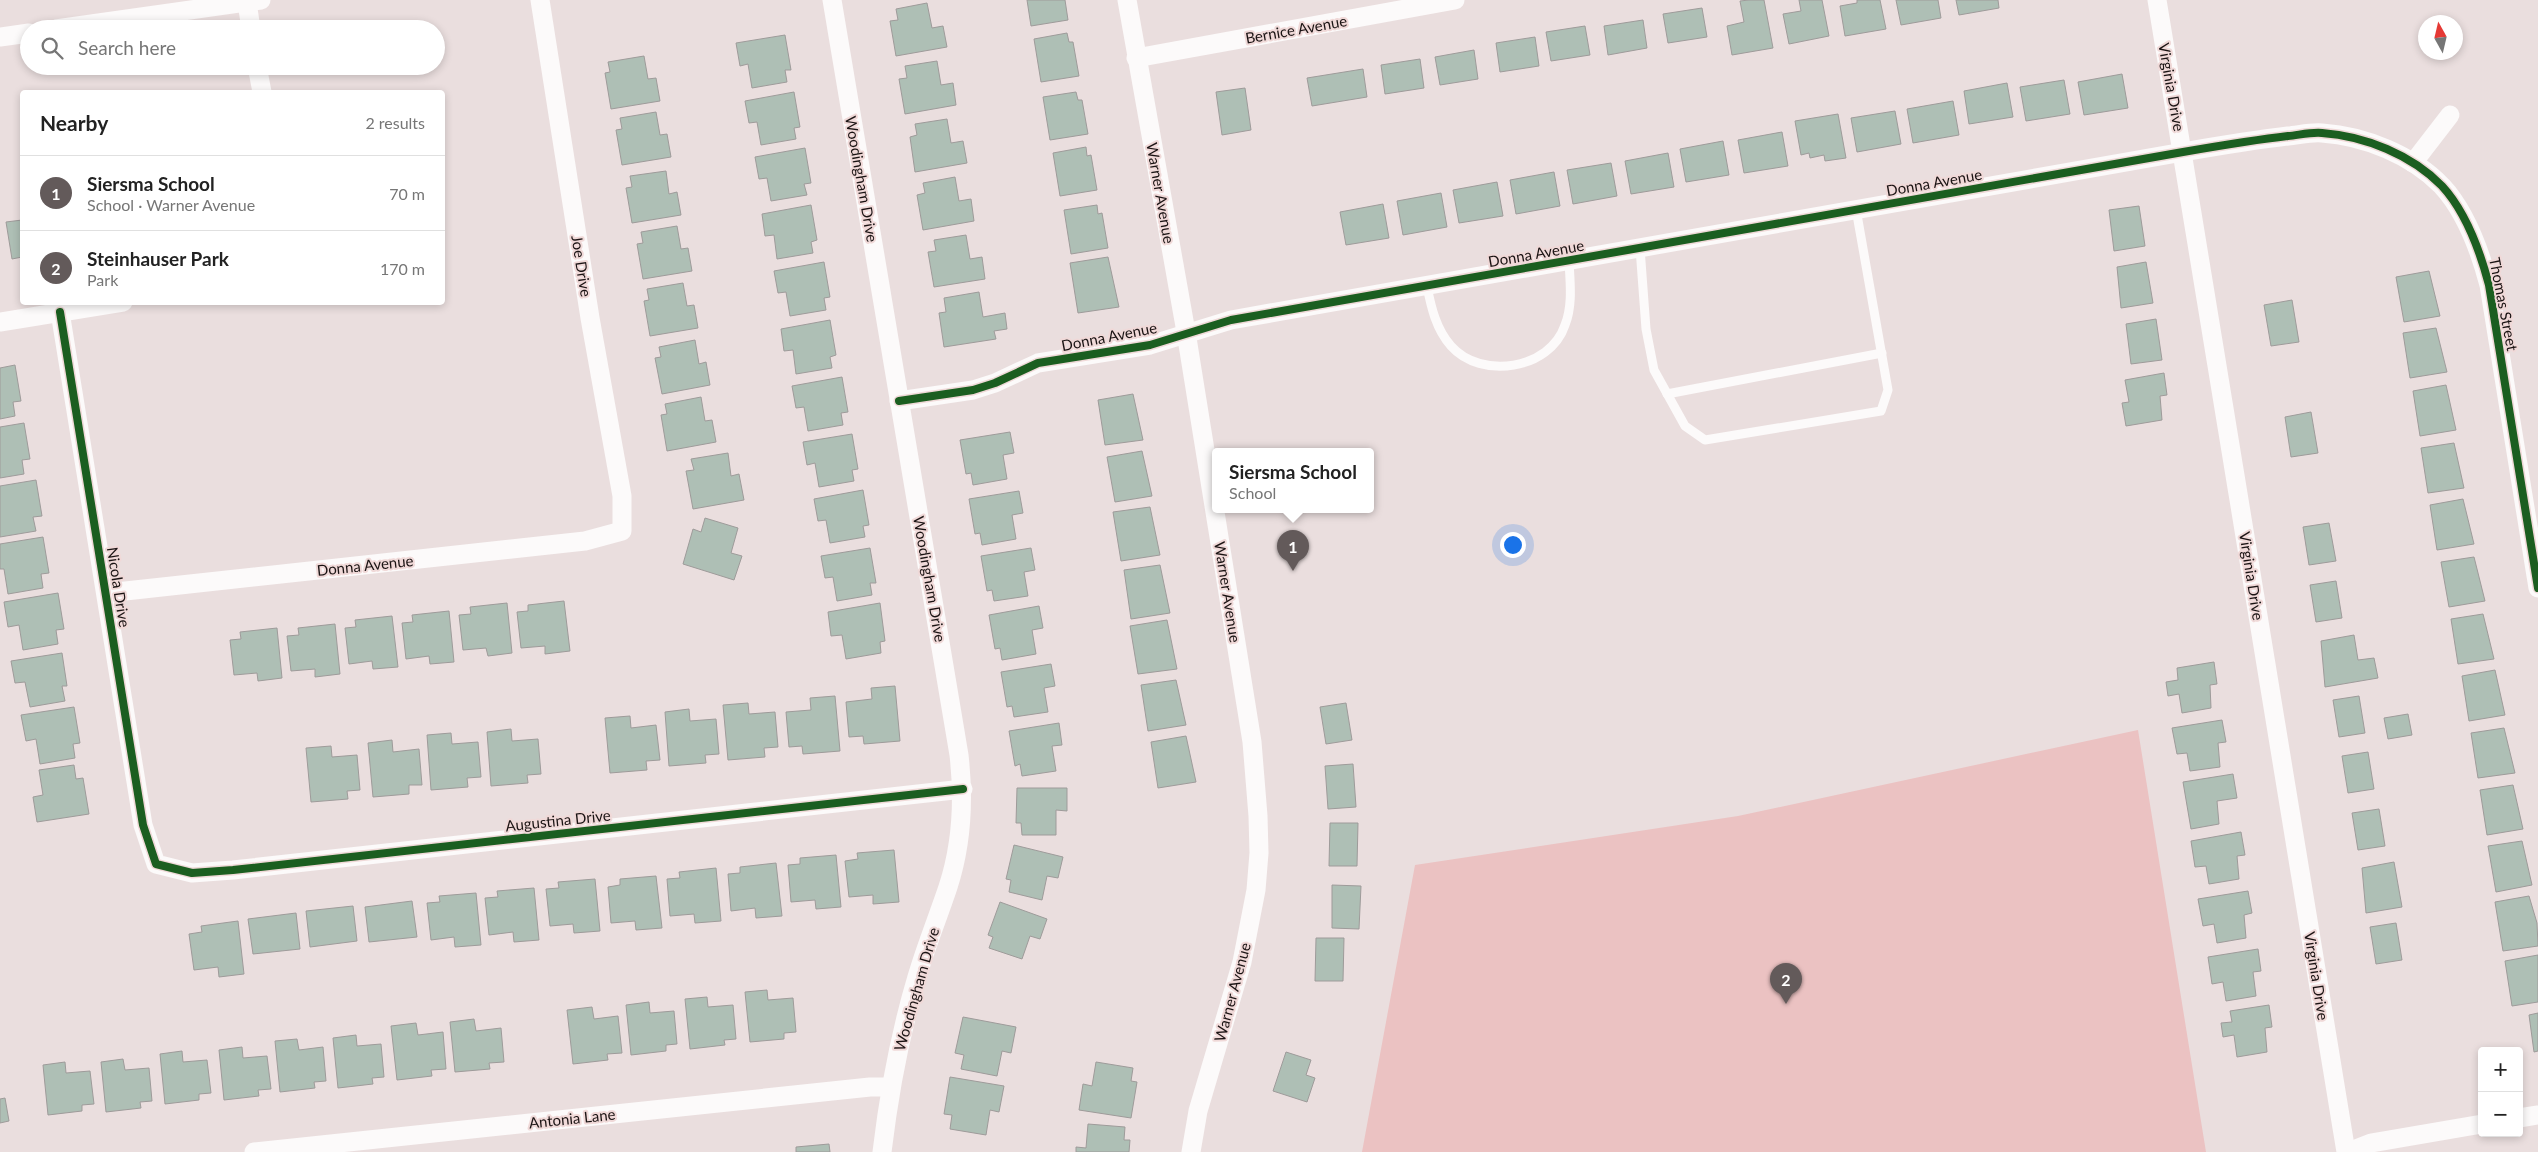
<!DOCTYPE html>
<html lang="en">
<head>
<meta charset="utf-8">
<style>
  body { margin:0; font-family:Lato,sans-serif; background:#f2f2f2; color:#222 }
  .controls { position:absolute; right:15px; bottom:15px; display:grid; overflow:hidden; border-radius:5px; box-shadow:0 2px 8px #0003 }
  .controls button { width:45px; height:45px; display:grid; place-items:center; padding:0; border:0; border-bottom:1px solid #e0e0e0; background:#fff; color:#222; font:25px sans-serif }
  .compass { position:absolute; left:2418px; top:15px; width:45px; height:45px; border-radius:50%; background:#fff; box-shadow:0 2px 8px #0003; rotate:352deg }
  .you { position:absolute; left:1512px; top:544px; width:18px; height:18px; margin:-12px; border:4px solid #fff; border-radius:50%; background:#1a73e8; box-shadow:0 0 0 8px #1a73e833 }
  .badge { display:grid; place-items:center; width:32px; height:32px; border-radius:50%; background:#635a5a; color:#fff; font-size:16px; font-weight:700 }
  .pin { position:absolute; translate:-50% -41px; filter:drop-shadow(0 1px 2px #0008) }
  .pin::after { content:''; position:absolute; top:26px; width:18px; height:15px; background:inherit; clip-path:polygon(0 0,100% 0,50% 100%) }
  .popup { position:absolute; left:1212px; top:448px; width:162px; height:65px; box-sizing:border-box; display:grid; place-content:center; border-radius:5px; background:#fff; filter:drop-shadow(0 1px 4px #0005); font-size:16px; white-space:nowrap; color:#767676 }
  .popup b { font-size:19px; color:#222 }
  .popup::after { content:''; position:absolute; left:50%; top:100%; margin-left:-10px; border:10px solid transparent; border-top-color:#fff }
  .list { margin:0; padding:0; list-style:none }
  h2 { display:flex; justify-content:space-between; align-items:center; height:65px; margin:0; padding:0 20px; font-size:21px }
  h2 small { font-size:16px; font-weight:400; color:#767676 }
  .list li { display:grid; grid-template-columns:32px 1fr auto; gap:15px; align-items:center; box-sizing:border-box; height:75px; padding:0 20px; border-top:1px solid #e0e0e0 }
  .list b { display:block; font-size:19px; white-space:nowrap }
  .list p { margin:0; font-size:16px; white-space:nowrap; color:#767676 }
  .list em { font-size:16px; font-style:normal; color:#767676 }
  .icon { flex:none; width:28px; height:28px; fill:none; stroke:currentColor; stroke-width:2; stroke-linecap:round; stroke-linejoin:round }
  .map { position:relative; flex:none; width:2538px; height:1152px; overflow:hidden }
  .search { position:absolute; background:#fff; box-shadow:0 2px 8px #0003; left:20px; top:20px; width:425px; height:55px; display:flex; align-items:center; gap:12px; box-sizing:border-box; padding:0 18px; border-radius:28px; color:#767676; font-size:19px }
  .panel { position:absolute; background:#fff; box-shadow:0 2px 8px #0003; left:20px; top:90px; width:425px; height:215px; border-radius:5px }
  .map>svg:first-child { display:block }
  .green { fill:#ebc2c2 }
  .building { fill:#aebfb5; stroke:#9e9b9a }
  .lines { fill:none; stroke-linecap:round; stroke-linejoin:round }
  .lane { stroke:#fcfafa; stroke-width:9 }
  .street { stroke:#fcfafa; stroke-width:19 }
  .cycleway-casing { stroke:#f0d9d8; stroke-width:11 }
  .cycleway { stroke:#1b5e20; stroke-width:8 }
  .labels { text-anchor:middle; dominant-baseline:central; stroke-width:4; stroke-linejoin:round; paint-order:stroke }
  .street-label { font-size:15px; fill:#1a1313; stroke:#f0d9d8 }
</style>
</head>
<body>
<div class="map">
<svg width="2538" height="1152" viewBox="0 0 2538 1152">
  <rect width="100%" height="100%" fill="#eadede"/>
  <path class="green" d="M2138,730L2206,1152H1362L1415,865L1738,816Z"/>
  <g class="building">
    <path d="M1027,0H1065L1068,20L1031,26Z"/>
    <path d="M1749,0H1764L1773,48L1732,55L1727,26L1744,22L1740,1Z"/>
    <path d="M1799,0H1822L1829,36L1789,44L1783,14L1801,11Z"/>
    <path d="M1857,0H1880L1886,29L1845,36L1840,6L1857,3Z"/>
    <path d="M1896,0H1938L1941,18L1901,25Z"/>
    <path d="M1956,0H1998L1999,8L1959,15Z"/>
    <path d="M927,3L932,28L943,26L947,47L896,56L890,21L898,20L896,9Z"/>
    <path d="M1702,8L1707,37L1668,43L1663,14Z"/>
    <path d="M1643,20L1647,48L1608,55L1604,26Z"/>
    <path d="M1585,26L1590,55L1551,61L1546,32Z"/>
    <path d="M1067,33L1069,42H1073L1079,76L1041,82L1034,39Z"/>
    <path d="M785,35L791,70H785L787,82L752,88L748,64L740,66L736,43Z"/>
    <path d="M1535,37L1539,66L1500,72L1496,43Z"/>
    <path d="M1474,50L1478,79L1440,85L1435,57Z"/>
    <path d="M644,56L648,79L656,78L660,101L611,109L605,73L610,72L608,62Z"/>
    <path d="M1420,59L1424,88L1385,94L1381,65Z"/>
    <path d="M937,61L941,85L953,83L956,105L905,114L899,79L907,78L905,66Z"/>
    <path d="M1363,69L1367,97L1312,106L1307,78Z"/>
    <path d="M2122,74L2128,108L2084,115L2078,82Z"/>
    <path d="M2064,80L2070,114L2026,121L2020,87Z"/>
    <path d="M2007,83L2013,117L1969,124L1964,91Z"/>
    <path d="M1245,88L1251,130L1222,135L1216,92Z"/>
    <path d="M794,92L800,127L794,128L796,139L761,145L757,122L749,123L745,101Z"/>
    <path d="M1076,92L1078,100H1082L1088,134L1050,140L1043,97Z"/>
    <path d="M1953,101L1959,135L1913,143L1907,109Z"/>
    <path d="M1895,111L1901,144L1857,152L1851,118Z"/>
    <path d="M656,112L660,135L667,134L671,157L622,165L616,130L622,129L620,118Z"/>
    <path d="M1838,114L1846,158L1825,161L1824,155L1810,158L1809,153L1801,155L1795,121Z"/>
    <path d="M947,119L951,143L963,141L967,163L915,172L910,137L917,135L915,124Z"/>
    <path d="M1782,132L1788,166L1744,173L1738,140Z"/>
    <path d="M1723,141L1729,175L1686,182L1680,149Z"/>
    <path d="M1086,147L1087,156L1091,155L1097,190L1060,196L1053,153Z"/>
    <path d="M805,148L811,183L804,184L807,195L771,201L767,178L759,179L755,157Z"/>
    <path d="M1668,153L1674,187L1631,194L1625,161Z"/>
    <path d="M1611,163L1617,196L1573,204L1567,170Z"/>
    <path d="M666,171L669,194L677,192L681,215L632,223L626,188L632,187L630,176Z"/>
    <path d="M1554,172L1560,206L1516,214L1510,180Z"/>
    <path d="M955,177L959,201L971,199L974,221L923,230L917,195L925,193L923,183Z"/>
    <path d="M1497,182L1503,216L1459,223L1453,190Z"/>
    <path d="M1441,193L1447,227L1403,235L1397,201Z"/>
    <path d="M1383,204L1389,238L1346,245L1340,212Z"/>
    <path d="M811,205L817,240L811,242L813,253L777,259L774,235L765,236L762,214Z"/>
    <path d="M1097,205L1098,214L1102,213L1108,248L1071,254L1064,210Z"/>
    <path d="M2139,206L2145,246L2114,251L2109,210Z"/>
    <path d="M22,220V257L12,259L6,222Z"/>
    <path d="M677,226L681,249L688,248L692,271L643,279L637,244L643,243L641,232Z"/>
    <path d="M966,235L970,259L982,257L985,279L934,287L928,252L936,251L934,240Z"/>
    <path d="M1108,257L1119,307L1078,313L1070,263Z"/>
    <path d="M824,262L830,297L824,298L826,310L790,316L786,292L778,293L774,271Z"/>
    <path d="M2146,262L2153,303L2121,308L2117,267Z"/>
    <path d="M2429,271L2440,316L2404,322L2396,277Z"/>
    <path d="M683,283L687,306L694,305L698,328L650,336L644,301L649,300L647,289Z"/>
    <path d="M979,292L983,317L1005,313L1007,329L994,331L996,339L944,347L939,313L946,312L944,298Z"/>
    <path d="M2292,300L2299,342L2271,346L2264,305Z"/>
    <path d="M2156,319L2162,360L2131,364L2126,324Z"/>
    <path d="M830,320L836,355L830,357L832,368L796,374L793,350L784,351L781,329Z"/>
    <path d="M2436,328L2447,372L2410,378L2403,333Z"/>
    <path d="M695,340L699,364L706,362L710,385L662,394L655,358L661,357L659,347Z"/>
    <path d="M15,365L21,401L13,402L15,416L0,419V368Z"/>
    <path d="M2164,373L2167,395L2160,396L2162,420L2126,426L2122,403L2129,402L2125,380Z"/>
    <path d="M842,377L848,412L841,413L843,425L808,431L804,407L796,408L792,386Z"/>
    <path d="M2446,385L2456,430L2420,436L2413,391Z"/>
    <path d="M1133,394L1143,440L1105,445L1098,400Z"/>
    <path d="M701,397L705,421L712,420L716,442L667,451L661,415L667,414L665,404Z"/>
    <path d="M2311,412L2318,453L2291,457L2285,417Z"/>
    <path d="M24,423L30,459L22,460L24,474L0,478V427Z"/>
    <path d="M1010,432L1014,453L1003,455L1007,479L973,485L971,473L966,474L960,440Z"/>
    <path d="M852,434L858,469L852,470L854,481L819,487L815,463L807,465L803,442Z"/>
    <path d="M2454,443L2464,488L2428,493L2421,448Z"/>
    <path d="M1142,451L1152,496L1115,502L1107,457Z"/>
    <path d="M728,453L731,476L739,474L744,500L693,509L686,471L694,470L691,459Z"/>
    <path d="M36,480L42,516L33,517L36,531L0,537V486Z"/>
    <path d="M863,490L869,525L863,526L865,537L830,543L826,520L818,521L814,499Z"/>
    <path d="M1019,491L1023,513L1012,515L1016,539L982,545L980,533L975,534L969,499Z"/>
    <path d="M2463,499L2474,544L2437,550L2430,505Z"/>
    <path d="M1150,507L1160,555L1121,561L1113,512Z"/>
    <path d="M705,518L738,528L731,553L742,556L734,580L683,564L693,529L701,532Z"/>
    <path d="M2329,523L2336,561L2309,565L2303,527Z"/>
    <path d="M43,537L49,573L41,574L43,588L8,594L4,569H0V544Z"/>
    <path d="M870,548L876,583H870L872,595L837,601L833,577L825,578L821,556Z"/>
    <path d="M1031,548L1035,570L1024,572L1028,596L994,601L992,590L987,591L981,556Z"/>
    <path d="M2474,557L2485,601L2449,607L2441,562Z"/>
    <path d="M1160,565L1170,613L1131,619L1124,570Z"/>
    <path d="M2336,581L2342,618L2316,622L2310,585Z"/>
    <path d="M58,593L64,629L56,630L58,644L23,650L19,625L8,627L4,602Z"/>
    <path d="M564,601L570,651L545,654V646L521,648L517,612L528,611V605Z"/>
    <path d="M507,603L512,653L488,656L486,648L463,650L459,615L471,614L470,607Z"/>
    <path d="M880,603L885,641L880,642L881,653L846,659L842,635L831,636L828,612Z"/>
    <path d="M1039,606L1043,628L1032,630L1036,654L1002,660L1000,648L995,649L989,615Z"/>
    <path d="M449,611L454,662L430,664L429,656L406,659L402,623L413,622L412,615Z"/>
    <path d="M2483,614L2494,659L2458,664L2451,619Z"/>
    <path d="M392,616L398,667L373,669L372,661L349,664L345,628L356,627L355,620Z"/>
    <path d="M1167,620L1177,669L1138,674L1130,626Z"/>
    <path d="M335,624L340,674L315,677V669L291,671L287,636L299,635L298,628Z"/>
    <path d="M277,628L282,678L258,681L257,673L234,675L230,640L241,639L240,632Z"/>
    <path d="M2354,635L2358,660L2374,658L2378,678L2325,687L2321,641Z"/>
    <path d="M62,653L67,686H62L65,701L30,707L25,682L15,683L11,661Z"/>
    <path d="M2214,662L2217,684L2210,685L2211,708L2182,713L2179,694L2168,696L2166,682L2178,680L2177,668Z"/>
    <path d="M1051,664L1055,686L1044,688L1048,712L1014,717L1012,706L1007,707L1001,672Z"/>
    <path d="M2495,670L2505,715L2469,721L2462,676Z"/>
    <path d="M1176,680L1186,725L1148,731L1141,685Z"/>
    <path d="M895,686L900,741L864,744L863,736L849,737L846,702L872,699L871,688Z"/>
    <path d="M835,696L840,751L803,754L802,746L789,747L786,712L811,710L810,698Z"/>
    <path d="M2359,696L2365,733L2339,737L2333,700Z"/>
    <path d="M748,703L749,714L775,712L778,747L764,748L765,757L728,760L723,705Z"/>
    <path d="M1346,703L1352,740L1326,744L1320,707Z"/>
    <path d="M74,707L80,743L73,744L75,758L40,764L36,739L26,741L21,715Z"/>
    <path d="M689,709L690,721L716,719L719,754L705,755L706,763L669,766L665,712Z"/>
    <path d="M2408,714L2412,735L2388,739L2384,718Z"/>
    <path d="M630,716L631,728L656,725L660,760L646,761L647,770L610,773L605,718Z"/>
    <path d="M2222,720L2226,742L2218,743L2220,767L2190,771L2187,753L2177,754L2172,728Z"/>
    <path d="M1059,723L1062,745L1052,746L1056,771L1022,776L1020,764L1015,766L1009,731Z"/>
    <path d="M2504,728L2515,773L2478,778L2471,733Z"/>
    <path d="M511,729L512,741L538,739L541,774L527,775L528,783L491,786L487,732Z"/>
    <path d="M451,733L452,744L478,742L481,777L467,778L468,787L431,790L427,735Z"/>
    <path d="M1186,736L1196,782L1158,788L1151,742Z"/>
    <path d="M392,740L393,752L419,749L422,785H409V794L373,797L368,743Z"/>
    <path d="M331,746L332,757L357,755L360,790L347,791L348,799L311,802L306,748Z"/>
    <path d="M2368,752L2374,789L2348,793L2342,756Z"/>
    <path d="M1353,764L1356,807L1328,809L1325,766Z"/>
    <path d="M74,765L76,779L83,778L89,814L37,822L33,797L43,795L39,770Z"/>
    <path d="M2233,774L2237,798L2217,801L2219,824L2191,829L2183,782Z"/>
    <path d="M2513,785L2523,829L2487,835L2480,790Z"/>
    <path d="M1017,788H1067V811L1056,810V835H1022L1021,823H1016Z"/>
    <path d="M2379,809L2385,846L2358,850L2352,813Z"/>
    <path d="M1330,823H1358L1357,866H1329Z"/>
    <path d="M2241,832L2245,855L2237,856L2239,879L2209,884L2206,866L2195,867L2191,841Z"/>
    <path d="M2522,841L2532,885L2496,892L2488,846Z"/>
    <path d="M1014,845L1063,857L1058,878L1047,876L1042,900L1009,892L1011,880L1006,879Z"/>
    <path d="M894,850L899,902L873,904V895L849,897L845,861L858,859L857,853Z"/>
    <path d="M836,855L841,907L816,909L815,900L791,902L788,865L800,864V858Z"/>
    <path d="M2394,862L2402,907L2366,913L2362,868Z"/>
    <path d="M776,863L782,916L756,918L755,908L731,911L728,874L740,873V867Z"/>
    <path d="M716,868L721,921L695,923L694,914L670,916L667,879L680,878L679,872Z"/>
    <path d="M656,876L662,928L636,930L635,921L611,923L608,887L620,885V879Z"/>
    <path d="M595,879L600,931L574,933L573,924L550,926L546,889L559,888L558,882Z"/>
    <path d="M1332,885L1361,886L1359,929L1332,928Z"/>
    <path d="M534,888L539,940L514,942L513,932L489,935L485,898L498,897L497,891Z"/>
    <path d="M2248,891L2252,913L2244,915L2246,938L2217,943L2214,924L2203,926L2198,899Z"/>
    <path d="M476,893L481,945L455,947L454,937L431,940L427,903L440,902L439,896Z"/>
    <path d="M2529,896L2537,923L2538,946L2503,951L2495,902Z"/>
    <path d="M412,901L417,937L369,942L365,907Z"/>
    <path d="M1000,902L1047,919L1040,939L1030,936L1022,959L989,948L993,937L988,935Z"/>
    <path d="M353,906L357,941L310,947L306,911Z"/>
    <path d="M296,913L300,949L253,954L248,919Z"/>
    <path d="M238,921L244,974L219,977L218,967L194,970L189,934L202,932L201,926Z"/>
    <path d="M2396,923L2402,960L2376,964L2370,927Z"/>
    <path d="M1316,938H1344L1343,981H1315Z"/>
    <path d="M2258,949L2261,971L2253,972L2256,996L2226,1001L2223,982L2212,984L2208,957Z"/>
    <path d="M2538,955V1002L2512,1006L2505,961Z"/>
    <path d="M767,990L768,1000L793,998L796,1032L784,1033V1039L750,1042L745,992Z"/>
    <path d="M707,997L708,1007L733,1005L736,1039L724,1040L725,1045L690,1049L685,999Z"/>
    <path d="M649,1002L650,1013L674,1011L677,1044L666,1045V1051L631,1055L626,1005Z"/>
    <path d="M2269,1005L2272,1027L2265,1028L2267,1052L2237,1057L2234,1035L2223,1037L2221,1023L2232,1022L2230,1011Z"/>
    <path d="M592,1007L594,1019L618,1016L622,1053L607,1054L608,1060L573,1064L567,1010Z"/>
    <path d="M2538,1013V1051L2534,1052L2529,1015Z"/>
    <path d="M963,1017L1016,1027L1011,1053L1002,1051L997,1076L961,1069L964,1055L955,1053Z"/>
    <path d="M474,1019L476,1031L501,1028L504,1062L489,1063L490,1069L455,1072L450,1022Z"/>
    <path d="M416,1023L418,1035L443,1032L446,1069L431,1070L432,1076L397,1080L391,1026Z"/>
    <path d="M356,1035L357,1046L381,1044L384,1077L372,1078L373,1084L338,1088L333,1038Z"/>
    <path d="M297,1039L299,1050L323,1047L326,1081L314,1082L315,1088L280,1092L275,1041Z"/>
    <path d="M242,1047L243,1058L267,1056L271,1089L258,1090L259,1096L224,1100L219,1050Z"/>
    <path d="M182,1051L183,1062L207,1060L211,1093L199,1094V1100L165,1104L160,1054Z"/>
    <path d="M1286,1052L1311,1060L1306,1075L1315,1078L1307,1102L1273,1091Z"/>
    <path d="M123,1059L125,1070L149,1068L152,1101L140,1102L141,1108L106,1112L101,1062Z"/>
    <path d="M65,1062L66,1073L90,1071L94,1104L82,1105V1111L48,1115L43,1065Z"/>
    <path d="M1096,1062L1133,1068L1131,1081L1137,1082L1131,1118L1079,1110L1083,1084L1092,1086Z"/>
    <path d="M950,1077L1004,1086L999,1112L990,1110L986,1135L950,1129L952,1115L944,1114Z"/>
    <path d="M5,1098L9,1121L0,1123V1099Z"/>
    <path d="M1088,1124L1125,1127L1124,1140H1130L1129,1152H1076V1147L1086,1148Z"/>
    <path d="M829,1144L830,1152H796V1147Z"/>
  </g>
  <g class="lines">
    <g class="lane">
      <path d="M1640,248L1646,329L1654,370L1685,426L1705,440L1881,411L1888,390L1856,209"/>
      <path d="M1427,286C1431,307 1436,329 1451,346C1481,380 1550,370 1565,325C1573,305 1570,282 1569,261"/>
      <path d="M1667,394L1882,353"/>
    </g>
    <g class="street">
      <path d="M832,0L959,755C964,799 962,844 948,887C938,917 926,946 917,977C900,1034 889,1093 882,1152"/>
      <path d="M1127,0L1186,332L1252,742L1258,816L1259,853L1256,890L1242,962L1198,1111L1191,1152"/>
      <path d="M2157,0L2346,1152"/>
      <path d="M247,2L251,29"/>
      <path d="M56,29L261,0"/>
      <path d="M0,37L29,33"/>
      <path d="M1136,58L1455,0"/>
      <path d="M257,66L262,92"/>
      <path d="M2413,163L2450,115"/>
      <path d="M60,312L143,825L156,864L192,873L233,870L963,789"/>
      <path d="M0,322L123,302"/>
      <path d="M899,401L973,390L995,383L1038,363L1150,345L1231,320L2183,152C2218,146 2253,140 2288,136C2299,135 2311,132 2322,133C2365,136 2412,155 2442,186C2466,212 2480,251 2489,285L2538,588"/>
      <path d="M107,593L585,541L622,531V496L590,318L540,0"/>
      <path d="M2519,1118L2538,1115"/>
      <path d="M254,1152L870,1087H891"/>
      <path d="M2348,1152L2371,1143L2482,1124"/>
    </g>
    <defs>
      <g id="cycleway">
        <path d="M60,312L143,825L156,864L192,873L233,870L963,789"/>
        <path d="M899,401L973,390L995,383L1038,363L1150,345L1231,320L2183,152C2218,146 2253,140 2288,136C2299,135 2311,132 2322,133C2365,136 2412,155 2442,186C2466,212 2480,251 2489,285L2538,588"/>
      </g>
    </defs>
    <use href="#cycleway" class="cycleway-casing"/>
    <use href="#cycleway" class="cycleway"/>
  </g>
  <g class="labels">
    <g class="street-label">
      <text transform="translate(1296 29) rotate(-10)">Bernice Avenue</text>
      <text transform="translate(2172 87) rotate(80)">Virginia Drive</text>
      <text transform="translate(862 179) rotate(80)">Woodingham Drive</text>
      <text transform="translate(1934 182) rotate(-10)">Donna Avenue</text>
      <text transform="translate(1161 193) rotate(80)">Warner Avenue</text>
      <text transform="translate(1536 253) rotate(-10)">Donna Avenue</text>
      <text transform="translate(582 266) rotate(81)">Joe Drive</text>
      <text transform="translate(2504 304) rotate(79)">Thomas Street</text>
      <text transform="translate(1109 336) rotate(-11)">Donna Avenue</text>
      <text transform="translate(365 565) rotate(-6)">Donna Avenue</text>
      <text transform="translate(2252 576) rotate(81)">Virginia Drive</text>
      <text transform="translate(930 579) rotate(80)">Woodingham Drive</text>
      <text transform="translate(119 587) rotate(81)">Nicola Drive</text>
      <text transform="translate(1228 592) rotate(81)">Warner Avenue</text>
      <text transform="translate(558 820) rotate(-6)">Augustina Drive</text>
      <text transform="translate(2317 976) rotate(81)">Virginia Drive</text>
      <text transform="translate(916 989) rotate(-74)">Woodingham Drive</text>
      <text transform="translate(1232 992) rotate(-75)">Warner Avenue</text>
      <text transform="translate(572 1118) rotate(-6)">Antonia Lane</text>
    </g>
  </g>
</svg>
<div class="controls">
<button>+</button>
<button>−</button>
</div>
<svg class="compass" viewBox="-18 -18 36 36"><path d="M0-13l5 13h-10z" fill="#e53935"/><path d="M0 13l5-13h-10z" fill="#767676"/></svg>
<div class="you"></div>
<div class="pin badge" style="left:1293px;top:571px">1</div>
<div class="popup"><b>Siersma School</b>School</div>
<div class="pin badge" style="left:1786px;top:1004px">2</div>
<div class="search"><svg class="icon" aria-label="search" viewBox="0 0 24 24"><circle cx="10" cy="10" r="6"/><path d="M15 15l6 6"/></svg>Search here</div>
<section class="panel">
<h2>Nearby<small>2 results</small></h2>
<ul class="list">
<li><span class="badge">1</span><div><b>Siersma School</b><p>School · Warner Avenue</p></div><em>70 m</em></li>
<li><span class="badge">2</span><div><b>Steinhauser Park</b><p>Park</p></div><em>170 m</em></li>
</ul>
</section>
</div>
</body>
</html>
